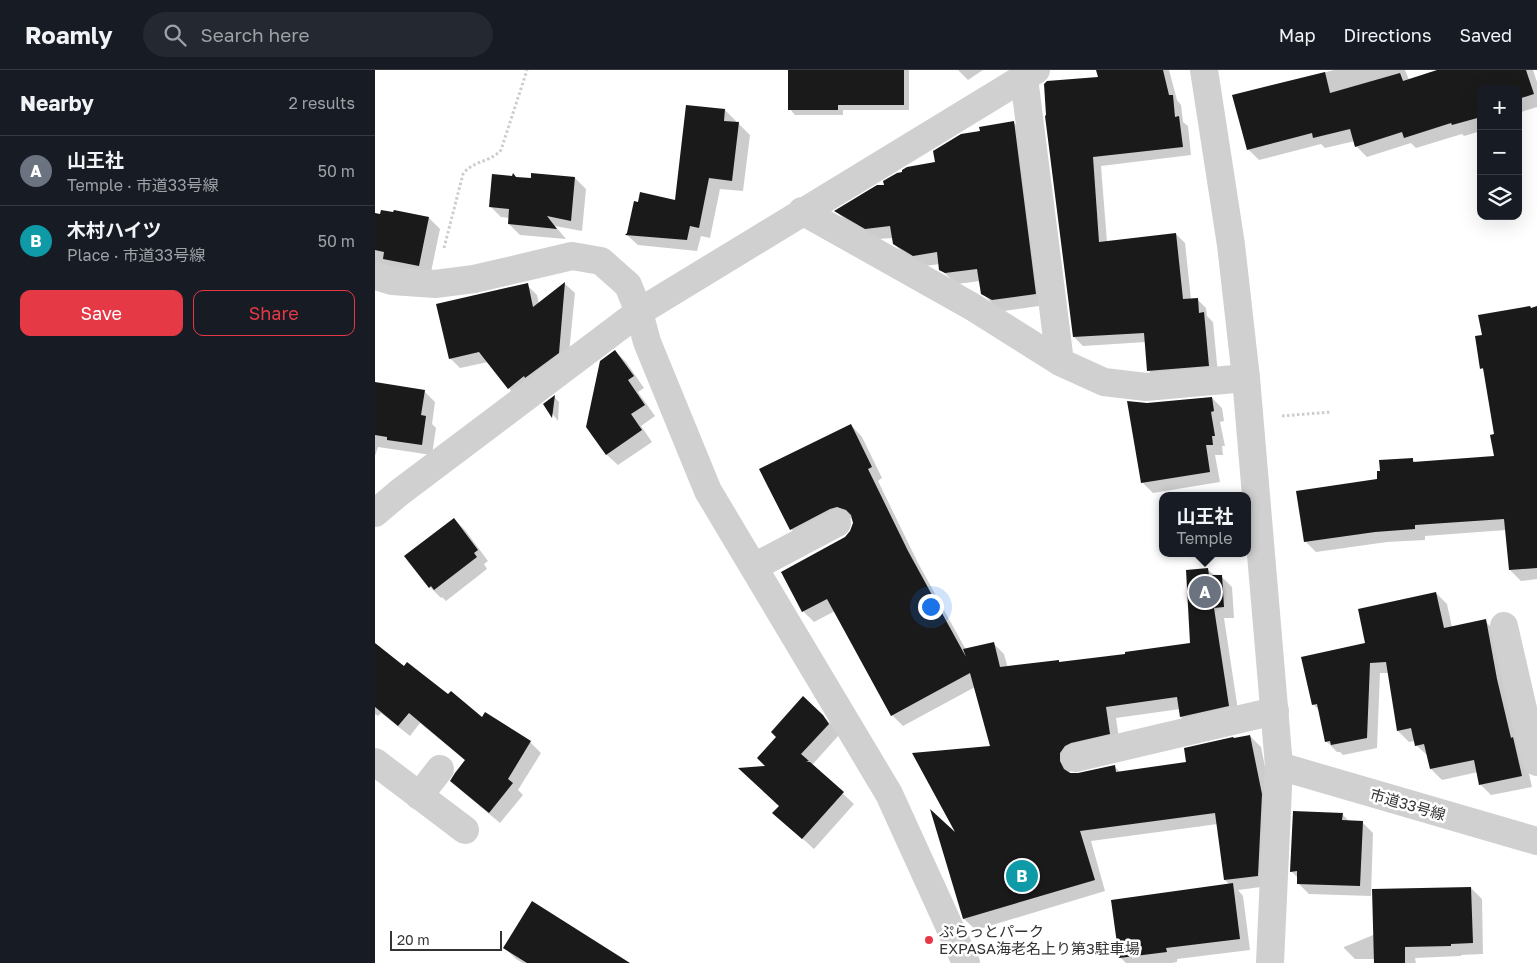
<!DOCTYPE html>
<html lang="en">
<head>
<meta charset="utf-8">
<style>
  body { margin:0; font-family:"Golos Text","Noto Sans JP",sans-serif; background:#242831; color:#f1f3f6 }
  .controls { position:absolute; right:15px; top:15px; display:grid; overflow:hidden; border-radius:10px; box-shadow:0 5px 20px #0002 }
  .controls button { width:45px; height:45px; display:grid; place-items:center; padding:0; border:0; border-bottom:1px solid #363941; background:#171b24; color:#f1f3f6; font:25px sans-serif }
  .scale { position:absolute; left:15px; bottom:12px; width:112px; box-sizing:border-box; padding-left:5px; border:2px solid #333; border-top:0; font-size:14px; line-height:18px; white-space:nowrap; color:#333; -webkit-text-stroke:4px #fff; paint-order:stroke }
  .you { position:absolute; left:555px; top:536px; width:18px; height:18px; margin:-12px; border:4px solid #fff; border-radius:50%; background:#1a73e8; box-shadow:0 0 0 8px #1a73e833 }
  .badge { display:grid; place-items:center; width:32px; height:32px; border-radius:50%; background:#e63946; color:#fff; font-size:16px; font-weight:700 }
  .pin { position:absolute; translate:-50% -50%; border:2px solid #fff; box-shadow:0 1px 5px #0006 }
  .popup { position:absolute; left:784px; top:422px; width:92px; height:65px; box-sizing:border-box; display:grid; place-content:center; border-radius:10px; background:#171b24; filter:drop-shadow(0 1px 4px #0005); font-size:16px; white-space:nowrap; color:#9ea1a6 }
  .popup b { font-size:19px; color:#f1f3f6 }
  .popup::after { content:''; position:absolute; left:50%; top:100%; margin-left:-10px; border:10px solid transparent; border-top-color:#171b24 }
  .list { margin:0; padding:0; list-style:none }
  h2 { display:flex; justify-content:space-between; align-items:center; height:65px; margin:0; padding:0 20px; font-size:21px }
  h2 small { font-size:16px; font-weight:400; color:#9ea1a6 }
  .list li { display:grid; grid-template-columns:32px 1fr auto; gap:15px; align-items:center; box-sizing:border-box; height:70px; padding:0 20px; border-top:1px solid #363941 }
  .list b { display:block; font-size:19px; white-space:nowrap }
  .list p { margin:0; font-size:16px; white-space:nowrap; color:#9ea1a6 }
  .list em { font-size:16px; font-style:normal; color:#9ea1a6 }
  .actions { display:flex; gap:10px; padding:15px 20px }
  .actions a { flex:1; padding:11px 0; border:1px solid #e63946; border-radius:10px; text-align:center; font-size:18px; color:#e63946 }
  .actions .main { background:#e63946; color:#fff }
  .icon { flex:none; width:28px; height:28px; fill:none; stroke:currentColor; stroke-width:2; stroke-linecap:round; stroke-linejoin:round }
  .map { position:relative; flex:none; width:1162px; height:893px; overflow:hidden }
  header { display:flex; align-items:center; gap:30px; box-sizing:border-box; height:70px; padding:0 25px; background:#171b24; border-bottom:1px solid #363941 }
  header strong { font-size:24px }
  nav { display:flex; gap:28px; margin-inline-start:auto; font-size:18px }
  .search { width:350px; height:45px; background:#242831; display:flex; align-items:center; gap:12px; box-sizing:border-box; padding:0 18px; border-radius:28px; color:#9ea1a6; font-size:19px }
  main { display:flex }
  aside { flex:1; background:#171b24 }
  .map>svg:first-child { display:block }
  .shadow { fill:#0003 }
  .building { fill:#1a1a1a }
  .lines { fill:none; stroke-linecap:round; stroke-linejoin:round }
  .path { stroke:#cdcdcd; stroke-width:3; stroke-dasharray:2.5 2.5; stroke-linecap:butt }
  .minor { stroke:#d0d0d0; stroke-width:28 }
  .poi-dot { fill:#e63946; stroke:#fff; stroke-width:2 }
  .labels { text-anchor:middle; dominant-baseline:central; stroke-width:5; stroke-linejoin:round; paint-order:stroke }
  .street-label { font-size:15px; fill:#333; stroke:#fff }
  .poi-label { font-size:15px; fill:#333; stroke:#fff; text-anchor:start }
</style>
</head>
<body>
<header>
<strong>Roamly</strong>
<div class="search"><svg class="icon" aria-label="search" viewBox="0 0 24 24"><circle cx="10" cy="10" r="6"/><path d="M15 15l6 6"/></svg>Search here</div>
<nav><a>Map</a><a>Directions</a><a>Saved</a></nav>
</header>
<main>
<aside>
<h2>Nearby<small>2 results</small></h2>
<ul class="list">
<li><span class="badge" style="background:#6b7280">A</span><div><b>山王社</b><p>Temple · 市道33号線</p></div><em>50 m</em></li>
<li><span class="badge" style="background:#0f9aa8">B</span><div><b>木村ハイツ</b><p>Place · 市道33号線</p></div><em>50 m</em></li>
</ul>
<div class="actions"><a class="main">Save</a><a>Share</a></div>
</aside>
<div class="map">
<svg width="1162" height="893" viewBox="0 0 1162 893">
  <rect width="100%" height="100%" fill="#fff"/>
  <g class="shadow">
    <path d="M415,0H534V40H468V45H420L415,39Z"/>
    <path d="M583,0H608L593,10Z"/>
    <path d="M729,0H794L802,30L806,35L808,52L813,56L816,85L726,96L732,172L801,164L810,173L816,229H822L831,238L832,246L838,252L843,304L783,310L774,301L771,272L708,276L699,267L724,9Z"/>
    <path d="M959,0H1030L1034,10L1066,0H1158L1162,12V37L1143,43V19H1106V61L1089,66L1087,64L1041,78L1036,73L992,87L981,76L980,71L950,78L946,74L884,90L873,79L859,26Z"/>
    <path d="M350,40L361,51L360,53L364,54L375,65L368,121L345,119L335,168L326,166L322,181L263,175L252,165L301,131Z"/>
    <path d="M638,52L649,63L671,235L629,241L618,234L607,223L605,211L582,214L566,200L565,194L550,196L530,185L519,174L518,168L502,169L472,152L461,141L510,116L561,93L606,62Z"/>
    <path d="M141,108L157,109L200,108L211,119L207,161L180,156L191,169L145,165L134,154V148L126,147L115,136Z"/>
    <path d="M0,144L54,148L65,159L55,207L0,196Z"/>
    <path d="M190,214L200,223L193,293L143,328L134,318L113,292L85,298L75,288L152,215L162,225L164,234Z"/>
    <path d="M1155,237L1157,239L1162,238V509L1146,511L1135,500L1131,460L1050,466V470L1012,472L941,482L930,471L1004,410L1037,389L1041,393L1120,387L1121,365L1110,301L1106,298L1108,266Z"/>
    <path d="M240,281L251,292L269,318L263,322L280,346L266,356L277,372L243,395L232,385L213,357Z"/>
    <path d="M0,313L49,321L60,332L57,354L61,358L57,385L3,377L0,386Z"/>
    <path d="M179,327L184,332L183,351L170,334Z"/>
    <path d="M837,328L847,338L849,351L845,352L850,376H847L848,385H840L845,412L778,423L767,412L772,334Z"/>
    <path d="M476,355L487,367L507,408L503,411L543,493L591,580L618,573L629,584L633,598L683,591L685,593L751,585L817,574L832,499L840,506H846L857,517L859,548H849L864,647L817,658L806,647L805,639L741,648L745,675L696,694L695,704L703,705L739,696L745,702L813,693L875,666L886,677L898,736L894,816L863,820L868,826L875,880L802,889V892L796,893H751L745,887L855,815L850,810L843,754L716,771L730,821L601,860L589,849L557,743L584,767L616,678L600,617L528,656L517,645L460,541L439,552L428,541L470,468L477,462L479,453L478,449L474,448L427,470L416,459L386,400Z"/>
    <path d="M79,449L90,460L113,491L109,494L112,499L71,531L67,527L66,528L55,517Z"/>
    <path d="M1061,523L1072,534L1077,557L1110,551L1121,562L1157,717L1116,725L1105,714L1103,702L1067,710L1056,699L1053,686L1041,675L1040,671L1034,672L1023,661L1014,603H1005L1002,678L968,685L965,682H962L951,671L945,641L938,634L992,574Z"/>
    <path d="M0,575L29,598L107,649L110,644L155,672L166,683L143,720L148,725L125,753L88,722L77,711L91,691L45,653L35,666L6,643L3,646L0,644Z"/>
    <path d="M448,646L459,657L464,665L437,695L479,734L439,779L399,743L405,736L392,697Z"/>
    <path d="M967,744L975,752H987L998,763L996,826L934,824L923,813V808L916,801Z"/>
    <path d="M1096,818L1107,829L1108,884L1086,885V886L1040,888L1041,893H1000V889H980L969,878V877L1008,861Z"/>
    <path d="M130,878L246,893H148L141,889Z"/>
  </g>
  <g class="building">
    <path d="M413,0H529V35H463V40H413Z"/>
    <path d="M721,0H788L794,25H798L800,47L804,46L808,77L718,87L724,172L801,163L808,229L823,228L824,243L829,242L834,296L772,301L769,263L698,267L670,46L671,45L669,14L672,11L723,7Z"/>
    <path d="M1062,0H1151L1159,24L1143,29V19H1106V47L1077,55L1076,53L1029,68L1027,62L980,77L975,59L938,68L937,63L872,80L857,25L950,2L955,23L1025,3L1028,11Z"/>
    <path d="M311,35L350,39L349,51L364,52L357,111L334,108L324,158L315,156L312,170L250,165L252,163L259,131L263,132L265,122L300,130Z"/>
    <path d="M639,51L661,224L617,230L606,224L602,199L570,203L564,200L562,182L538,186L518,174L515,156L490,159L459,141L502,115H509L508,111L522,103L527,102V100L532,97L560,92L558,81L586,64L605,61L604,57Z"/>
    <path d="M138,103L141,107L156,108V103L200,107L196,151L172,146L182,159L133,154L134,139L114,137L117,104L137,106Z"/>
    <path d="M6,140L18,142L19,140L54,147L44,196L8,189L9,182L0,180V143L5,144Z"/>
    <path d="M190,212L184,283L150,308L149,306L133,319L104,282L74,289L61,234L153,213L158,237Z"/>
    <path d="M1155,236L1156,238L1162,236V498L1134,500L1129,449L1040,455V459L1000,462L929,472L921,421L1002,409V401H1005L1004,390L1038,388V392L1119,386L1115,365L1119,364L1108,298L1105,299L1100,266L1107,265L1103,245Z"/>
    <path d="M240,280L259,306L253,310L270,335L256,344L267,360L231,385L211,357L225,291Z"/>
    <path d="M0,312L50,320L46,345L51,346L47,375L12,370V367L0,365Z"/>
    <path d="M180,325L177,348L168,334Z"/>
    <path d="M837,327L839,341L836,342L840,366H837L838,375H831L835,402L766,413L752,331L772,333Z"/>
    <path d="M476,354L497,397L493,399L533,481L591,587L588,579L619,572L625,597L684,590V592L750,584V582L815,573L811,500L833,498L834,505H847L849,537L839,538L854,636L805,647L802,627L731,637L735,664L696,673L690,676L685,683V691L689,699L695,703H703L740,695L741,702L811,692L809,678L858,667L859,668L875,665L887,724L883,806L849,810L840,743L705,761L720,810L588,849L555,739L580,762L537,683L615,676L595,603L516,646L452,529L427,542L406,502L470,467L475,461L478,453L476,445L471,440L462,437L455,439L415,460L384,399Z"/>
    <path d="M79,448L103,480L99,483L102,487L59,520L56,516L54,518L29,486Z"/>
    <path d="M1061,522L1069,558L1111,549L1122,609L1136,668L1138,667L1147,706L1104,715L1099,690L1055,699L1049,674L1040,676L1036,658L1022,661L1011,592L995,593L992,668L956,675L955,671L950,672L942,634L937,635L926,587L990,573L983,539Z"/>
    <path d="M0,573L29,596L32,592L73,624L76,621L107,647L110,642L156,671L133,709L138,713L114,743L75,711L80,703L90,690L34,643L23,656L0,637Z"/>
    <path d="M428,626L448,645L454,654L426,684L434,691L431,692H435L469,722L427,769L397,743L404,736L363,698L390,696L382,688L401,667L396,662Z"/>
    <path d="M918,741L968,743L967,750L988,751L985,816L922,814V801L915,802Z"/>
    <path d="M858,813L865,869L791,878L792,882L744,888L736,830Z"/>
    <path d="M1096,817L1098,873L1076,874V876L1030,877V893H999L997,819Z"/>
    <path d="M157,831L255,893H152L128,878Z"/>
  </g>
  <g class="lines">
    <g class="path">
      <path d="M69,178L88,104C97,91 116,92 126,80L152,0"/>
      <path d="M907,346L956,342"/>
    </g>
    <g class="minor">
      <path d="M829,0L856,175L871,308L904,696L895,893"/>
      <path d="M649,8L685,292"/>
      <path d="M427,141L596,236L685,292L729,312L771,317L871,308"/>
      <path d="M0,206L17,211L60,214L99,209L197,186L226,191L253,215L264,242L272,272L333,421L514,724L591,893"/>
      <path d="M0,443L25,422L264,242L661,0"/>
      <path d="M379,497L462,453"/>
      <path d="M1129,556L1156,674L1162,692"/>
      <path d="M700,688L900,641"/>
      <path d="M0,692L90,760"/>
      <path d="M904,696L1162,771"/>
      <path d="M44,726L65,699"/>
    </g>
  </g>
  <circle class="poi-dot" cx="554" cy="870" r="5"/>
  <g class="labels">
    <g class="street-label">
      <text transform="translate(1033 734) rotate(16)">市道33号線</text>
    </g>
    <g class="poi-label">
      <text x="564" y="861">ぷらっとパーク<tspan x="564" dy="17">EXPASA海老名上り第3駐車場</tspan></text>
    </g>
  </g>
</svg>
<div class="controls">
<button>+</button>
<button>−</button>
<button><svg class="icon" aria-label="layers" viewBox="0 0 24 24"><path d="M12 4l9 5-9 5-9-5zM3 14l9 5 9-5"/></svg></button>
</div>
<div class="scale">20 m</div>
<div class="you"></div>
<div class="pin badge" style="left:830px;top:522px;background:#6b7280">A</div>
<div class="popup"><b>山王社</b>Temple</div>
<div class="pin badge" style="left:647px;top:806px;background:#0f9aa8">B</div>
</div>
</main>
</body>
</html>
